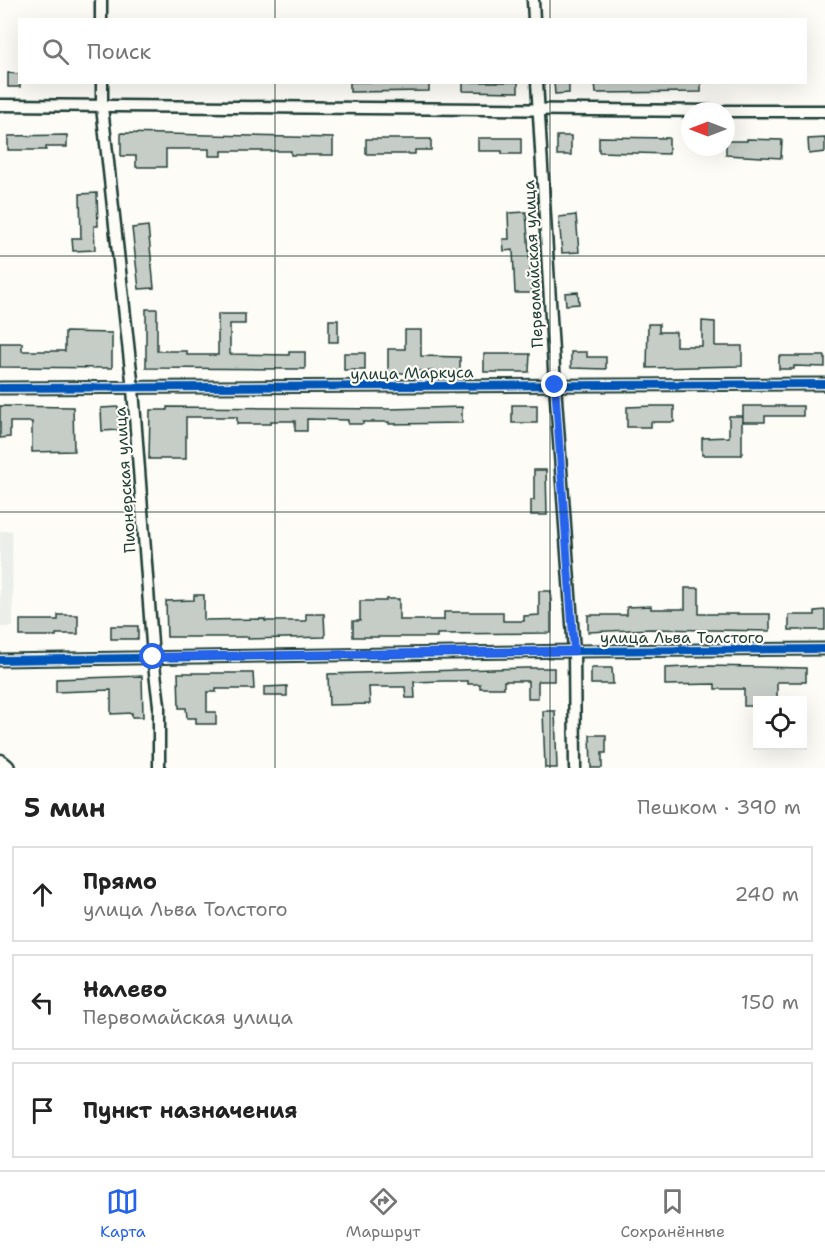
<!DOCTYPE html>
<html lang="ru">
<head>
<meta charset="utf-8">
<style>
  body { margin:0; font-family:"Shantell Sans",sans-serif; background:#f2f2f2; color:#222 }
  .controls { position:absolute; right:18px; bottom:18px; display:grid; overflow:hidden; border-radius:0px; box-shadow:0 6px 24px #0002 }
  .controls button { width:54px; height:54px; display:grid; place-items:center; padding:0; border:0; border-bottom:2px solid #e0e0e0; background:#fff; color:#222; font:30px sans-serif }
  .compass { position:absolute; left:681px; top:102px; width:54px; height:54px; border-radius:50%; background:#fff; box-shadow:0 6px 24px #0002; rotate:270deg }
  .stop { position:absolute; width:18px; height:18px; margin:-14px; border:4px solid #2563eb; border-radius:50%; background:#fff }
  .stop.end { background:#2563eb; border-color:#fff; box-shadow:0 2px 6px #0008 }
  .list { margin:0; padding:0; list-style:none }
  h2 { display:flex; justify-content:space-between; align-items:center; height:78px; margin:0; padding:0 24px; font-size:26px }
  h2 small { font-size:20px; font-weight:400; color:#767676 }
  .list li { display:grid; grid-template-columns:39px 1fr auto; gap:18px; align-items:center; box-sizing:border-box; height:96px; margin:0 12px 12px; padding:0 12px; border:2px solid #e0e0e0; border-radius:0px }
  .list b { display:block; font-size:22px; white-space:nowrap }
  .list p { margin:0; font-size:20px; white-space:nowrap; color:#767676 }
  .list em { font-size:20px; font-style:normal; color:#767676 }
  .icon { flex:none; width:33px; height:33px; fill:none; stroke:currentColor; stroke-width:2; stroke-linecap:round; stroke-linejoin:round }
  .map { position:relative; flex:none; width:825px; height:768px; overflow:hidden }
  .search { position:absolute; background:#fff; box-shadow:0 6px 24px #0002; left:18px; right:18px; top:18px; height:66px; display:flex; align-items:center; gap:15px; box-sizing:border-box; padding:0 21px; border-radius:0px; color:#767676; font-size:22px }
  .sheet { height:402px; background:#fff }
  nav { display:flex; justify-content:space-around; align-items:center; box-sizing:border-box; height:84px; border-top:2px solid #e0e0e0; background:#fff; font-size:16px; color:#767676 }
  nav a { display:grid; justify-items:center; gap:3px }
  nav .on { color:#2563eb }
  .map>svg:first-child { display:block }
  .built { fill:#eceee9 }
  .building { fill:#c6cdc7; stroke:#1f3d34; stroke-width:1.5 }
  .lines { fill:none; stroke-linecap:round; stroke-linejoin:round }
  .minor-casing { stroke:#1f3d34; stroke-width:15 }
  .secondary-casing { stroke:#1f3d34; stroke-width:21 }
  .minor { stroke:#fdfcf7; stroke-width:10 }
  .secondary { stroke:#fdfcf7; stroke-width:16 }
  .cycleway-casing { stroke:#fdfcf7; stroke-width:11 }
  .cycleway { stroke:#0057b8; stroke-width:8 }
  .route { stroke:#2563eb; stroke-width:8 }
  .grid { fill:none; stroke:#1f3d34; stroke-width:1.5; stroke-opacity:0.55 }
  .labels { text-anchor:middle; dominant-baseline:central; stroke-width:4.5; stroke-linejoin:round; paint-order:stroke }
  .street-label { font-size:16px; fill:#1f3d34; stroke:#fdfcf7 }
</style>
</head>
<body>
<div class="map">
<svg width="825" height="768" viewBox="0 0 825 768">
  <rect width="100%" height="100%" fill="#fdfcf7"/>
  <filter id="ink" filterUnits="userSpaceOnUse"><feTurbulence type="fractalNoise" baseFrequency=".0167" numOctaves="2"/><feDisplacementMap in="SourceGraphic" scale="12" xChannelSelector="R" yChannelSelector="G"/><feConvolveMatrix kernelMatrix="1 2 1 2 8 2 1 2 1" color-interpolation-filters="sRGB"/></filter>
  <g filter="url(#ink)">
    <path class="built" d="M0,531H12L13,627H0Z"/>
    <g class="building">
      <path d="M8,73L20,74V87H8Z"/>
      <path d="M350,82H429V91L350,92Z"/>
      <path d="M463,82H518V92L463,91Z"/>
      <path d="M554,82H569V93L555,94Z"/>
      <path d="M595,82H701V92L596,93Z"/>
      <path d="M121,133L333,138V155H291V151H222V156H209V149H166V167H136V156H121Z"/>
      <path d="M67,135V147H46V150H8V136Z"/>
      <rect x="557" y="136" width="14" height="19"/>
      <path d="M599,137L669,138V154L599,152Z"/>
      <path d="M478,138H521V154H502V151H478Z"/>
      <path d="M825,138V152L809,154L808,139Z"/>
      <path d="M366,139H431V150H415V154H366Z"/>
      <path d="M747,139L782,140L781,158L726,155V141H747Z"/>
      <path d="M97,193L98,226H94L95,250L73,251L72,238H81L80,194Z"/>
      <path d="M526,212L532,293H515L513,250L504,251L503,239H509L508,213Z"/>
      <path d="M576,215L579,252L562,253L559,217Z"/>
      <path d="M148,226L154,288L139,289L132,228Z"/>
      <path d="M578,292L579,304L566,305L565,293Z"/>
      <path d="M146,309H157V351H187V355H218V314H245V324H230V354L289,355V352H305V369L146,368Z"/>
      <rect x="329" y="320" width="9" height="22"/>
      <path d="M702,321L715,322V346H742V366L647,368L648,324H659V332H676V346H702Z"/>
      <path d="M405,330H421V356L460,357V371H417V374L388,372V349H405Z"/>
      <path d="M65,332L112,333V368L0,367V343H22V351H65Z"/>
      <path d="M571,352H587V357H606V369L571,368Z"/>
      <rect x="344" y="353" width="21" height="17"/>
      <path d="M484,354H530L529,372H484Z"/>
      <path d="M779,356H825V367L794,366V369H779Z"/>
      <rect x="512" y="405" width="25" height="18"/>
      <path d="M0,406L73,407L74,451L32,452V422H10V437L0,438Z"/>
      <path d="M653,406H674V422H651V427H627V407Z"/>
      <path d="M743,406H803V416H765V422H743Z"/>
      <path d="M118,407L119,430L102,431L101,408Z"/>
      <path d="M167,407L389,409L462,407V423L389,424V422H363V424H348V420L307,419V431H295V421H271V424H237V417H186V459H149L150,410H167Z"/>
      <path d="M729,416H742V455H702V438L729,437Z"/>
      <path d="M534,470H546L547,515H531V500H534Z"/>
      <path d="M685,588H699V614H770V631L651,629L588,632V615H627V607L651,606V609H685Z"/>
      <path d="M539,591H551V633L437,634V637H353V621H360V601H386V599H399V620H444V612H503V621H524V616L539,615Z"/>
      <path d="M194,595H204V620L265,619V621H306V614H324L325,637L248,639V637H167L166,601L194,600Z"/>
      <path d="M825,610V630H789V615H815V611Z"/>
      <path d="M58,615H78V634H56V636H20V620H58Z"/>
      <rect x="111" y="626" width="27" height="13"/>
      <path d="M707,666L806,668V682H777V700H758V706H744V689H715V684L665,685V668Z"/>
      <path d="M527,668H554V681H538V698H528V681H504V688H480V684H468V681H442L414,682L415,698H406L405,687H369L370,704L329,705L328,674Z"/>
      <path d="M591,668H612L613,684H591Z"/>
      <path d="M178,673H253L254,689H216V692H207V712H216V724H196V718H187L186,708H179Z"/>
      <path d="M142,676L143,717H132V713L111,714V690L56,692V679Z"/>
      <path d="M287,686V696H264V687Z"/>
      <path d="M543,711H555L557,768H545Z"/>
      <path d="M590,735H606V753H602V768H591Z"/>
    </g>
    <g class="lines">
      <defs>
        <g id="minor">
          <path d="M101,0V20"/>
          <path d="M533,0L534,20"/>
          <path d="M102,82V107L133,389L153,657L159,705V768"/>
          <path d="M537,82L555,385L574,651L575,768"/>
          <path d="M0,105L714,111"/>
          <path d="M726,111H825"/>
          <path d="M0,388L825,384"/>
          <path d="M0,660L574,651L825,649"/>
        </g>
        <path id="secondary" d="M0,763L6,768"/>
      </defs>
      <use href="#minor" class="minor-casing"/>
      <use href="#secondary" class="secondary-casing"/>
      <use href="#minor" class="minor"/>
      <use href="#secondary" class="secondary"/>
      <defs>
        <g id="cycleway">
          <path d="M0,388L825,384"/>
          <path d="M0,660L574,651L825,649"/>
        </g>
      </defs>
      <use href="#cycleway" class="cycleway-casing"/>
      <use href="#cycleway" class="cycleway"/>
    </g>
  </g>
  <g class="lines" filter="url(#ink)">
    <path class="route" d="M153,657L574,651L555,385"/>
  </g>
  <path class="grid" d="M275,0V20M550,0V20M275,82V768M550,82V768M0,256H825M0,512H825"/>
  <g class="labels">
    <g class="street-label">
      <text transform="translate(533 264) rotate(-93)">Первомайская улица</text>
      <text transform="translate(412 373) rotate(-1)">улица Маркуса</text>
      <text transform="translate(125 480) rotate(-94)">Пионерская улица</text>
      <text x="682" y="637">улица Льва Толстого</text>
    </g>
  </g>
</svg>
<div class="controls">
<button><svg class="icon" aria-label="locate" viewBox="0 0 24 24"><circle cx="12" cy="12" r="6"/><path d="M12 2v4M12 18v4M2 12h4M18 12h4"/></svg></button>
</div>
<svg class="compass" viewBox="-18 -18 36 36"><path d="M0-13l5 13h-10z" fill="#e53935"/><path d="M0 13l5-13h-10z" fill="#767676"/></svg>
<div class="stop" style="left:153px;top:657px"></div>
<div class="stop end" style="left:555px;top:385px"></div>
<div class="search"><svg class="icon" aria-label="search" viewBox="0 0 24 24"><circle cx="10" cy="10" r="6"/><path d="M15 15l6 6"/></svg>Поиск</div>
</div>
<section class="sheet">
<h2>5 мин<small>Пешком · 390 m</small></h2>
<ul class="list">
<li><svg class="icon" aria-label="ahead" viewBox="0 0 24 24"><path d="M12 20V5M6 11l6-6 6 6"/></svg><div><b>Прямо</b><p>улица Льва Толстого</p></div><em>240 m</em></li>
<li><svg class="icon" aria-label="left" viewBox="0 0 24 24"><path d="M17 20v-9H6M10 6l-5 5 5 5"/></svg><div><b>Налево</b><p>Первомайская улица</p></div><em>150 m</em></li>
<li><svg class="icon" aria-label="arrive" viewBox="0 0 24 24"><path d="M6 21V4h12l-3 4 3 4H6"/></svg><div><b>Пункт назначения</b></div></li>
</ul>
</section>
<nav>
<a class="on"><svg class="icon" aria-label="map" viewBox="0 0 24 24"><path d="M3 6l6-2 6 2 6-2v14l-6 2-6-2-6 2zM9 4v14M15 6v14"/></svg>Карта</a>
<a><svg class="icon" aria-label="directions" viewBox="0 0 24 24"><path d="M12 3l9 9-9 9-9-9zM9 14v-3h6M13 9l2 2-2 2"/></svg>Маршрут</a>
<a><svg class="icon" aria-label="saved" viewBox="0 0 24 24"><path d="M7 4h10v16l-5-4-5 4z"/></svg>Сохранённые</a>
</nav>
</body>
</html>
